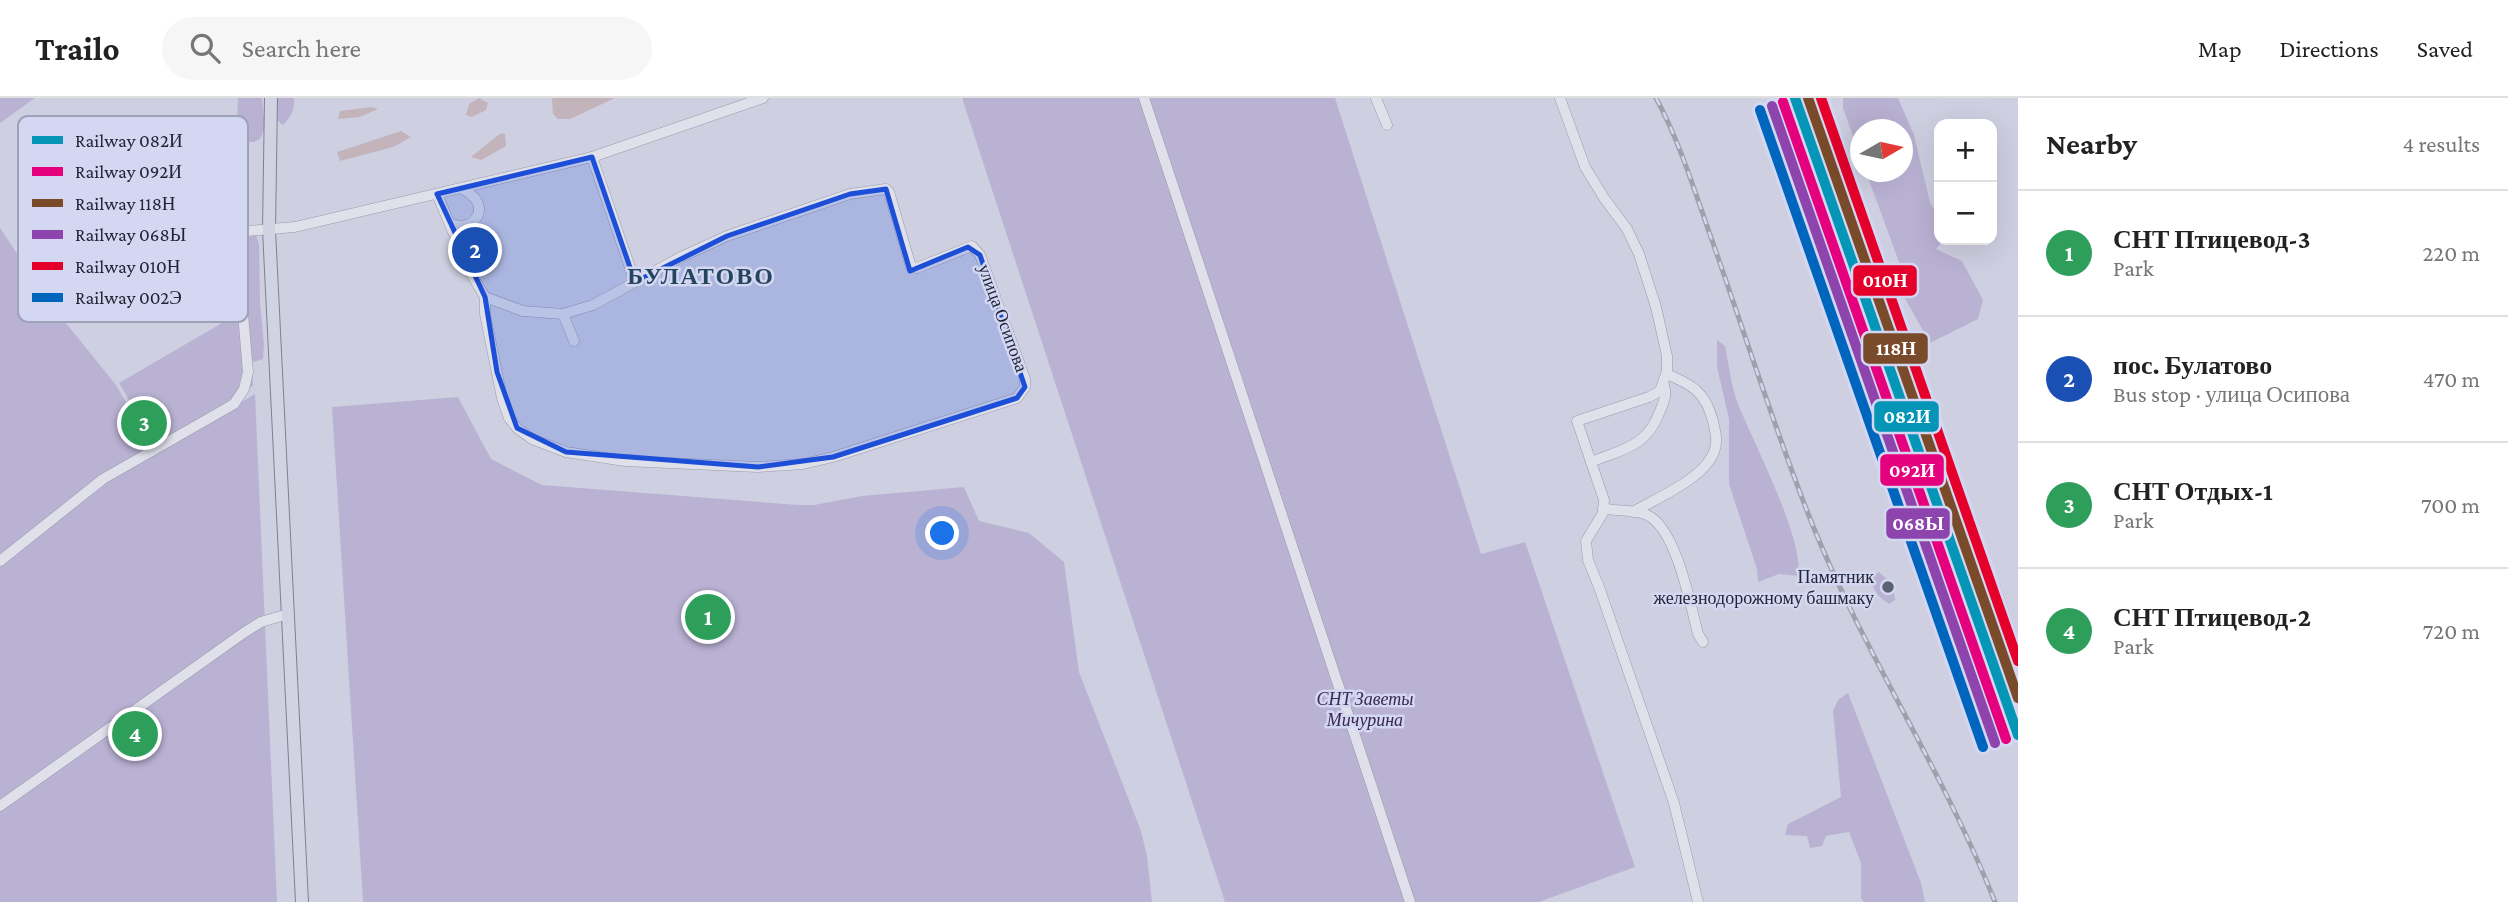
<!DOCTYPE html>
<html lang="en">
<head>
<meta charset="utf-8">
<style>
  body { margin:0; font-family:"Crimson Pro",serif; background:#f6f6f6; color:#222 }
  .controls { position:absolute; right:21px; top:21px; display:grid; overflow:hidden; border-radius:14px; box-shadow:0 7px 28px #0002 }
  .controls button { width:63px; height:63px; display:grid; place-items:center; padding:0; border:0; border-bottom:2px solid #e0e0e0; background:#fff; color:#222; font:35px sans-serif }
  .compass { position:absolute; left:1850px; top:21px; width:63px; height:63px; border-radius:50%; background:#fff; box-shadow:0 7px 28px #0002; rotate:81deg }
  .you { position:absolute; left:943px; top:436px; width:24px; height:24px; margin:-18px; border:5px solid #fff; border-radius:50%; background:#1a73e8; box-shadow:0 0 0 10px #1a73e833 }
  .badge { display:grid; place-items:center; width:46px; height:46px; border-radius:50%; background:#1a73e8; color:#fff; font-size:23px; font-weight:700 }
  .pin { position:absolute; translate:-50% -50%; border:4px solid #fff; box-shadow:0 2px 7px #0006 }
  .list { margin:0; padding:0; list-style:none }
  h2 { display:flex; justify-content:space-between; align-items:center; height:91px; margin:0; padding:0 28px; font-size:30px }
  h2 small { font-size:23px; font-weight:400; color:#767676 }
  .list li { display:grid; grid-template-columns:46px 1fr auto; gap:21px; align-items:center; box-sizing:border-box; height:126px; padding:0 28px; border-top:2px solid #e0e0e0 }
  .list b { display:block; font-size:26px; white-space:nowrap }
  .list p { margin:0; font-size:23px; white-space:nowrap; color:#767676 }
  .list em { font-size:23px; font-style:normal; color:#767676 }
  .icon { flex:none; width:38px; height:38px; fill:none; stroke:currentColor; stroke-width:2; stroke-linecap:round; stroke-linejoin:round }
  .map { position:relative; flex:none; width:2018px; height:804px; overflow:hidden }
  header { display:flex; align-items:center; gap:42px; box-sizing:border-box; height:98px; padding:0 35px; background:#fff; border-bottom:2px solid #e0e0e0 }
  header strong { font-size:33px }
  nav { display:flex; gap:38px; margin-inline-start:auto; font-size:24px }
  .search { width:490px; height:63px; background:#f6f6f6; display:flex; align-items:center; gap:18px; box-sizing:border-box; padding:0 24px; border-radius:38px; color:#767676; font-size:26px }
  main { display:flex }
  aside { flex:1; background:#fff }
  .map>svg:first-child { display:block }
  .green { fill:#bab2d3 }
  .water { fill:#c3b3ba }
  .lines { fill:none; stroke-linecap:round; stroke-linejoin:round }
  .minor-casing { stroke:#969aa7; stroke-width:11 }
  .major-casing { stroke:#7e818d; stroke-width:14 }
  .minor { stroke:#dfe0ea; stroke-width:10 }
  .major { stroke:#d1d3e2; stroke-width:12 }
  .rail-casing { stroke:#9fa1aa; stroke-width:5 }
  .rail { stroke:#d4d7f2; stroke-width:2.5; stroke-dasharray:8; stroke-linecap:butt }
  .rail-1-casing { stroke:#d4d7f2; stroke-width:16 }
  .rail-2-casing { stroke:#d4d7f2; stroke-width:16 }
  .rail-3-casing { stroke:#d4d7f2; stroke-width:16 }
  .rail-4-casing { stroke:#d4d7f2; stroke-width:16 }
  .rail-5-casing { stroke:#d4d7f2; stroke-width:16 }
  .rail-6-casing { stroke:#d4d7f2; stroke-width:16 }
  .rail-1 { stroke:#0595b7; stroke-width:10 }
  .rail-2 { stroke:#e5007d; stroke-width:10 }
  .rail-3 { stroke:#7a4b2a; stroke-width:10 }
  .rail-4 { stroke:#8e44ad; stroke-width:10 }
  .rail-5 { stroke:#e4002b; stroke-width:10 }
  .rail-6 { stroke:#0065bd; stroke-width:10 }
  .marked { fill:#1d4ed8; fill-opacity:0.2; stroke:#1d4ed8; stroke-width:5; stroke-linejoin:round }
  .poi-dot { fill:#5d6272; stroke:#d4d7f2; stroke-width:2.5 }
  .labels { text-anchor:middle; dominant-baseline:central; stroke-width:5; stroke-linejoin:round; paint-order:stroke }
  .street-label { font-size:18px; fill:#202635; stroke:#d4d7f2 }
  .poi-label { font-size:18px; fill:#202635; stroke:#d4d7f2; text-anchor:end }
  .park-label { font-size:18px; font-style:italic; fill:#3a284f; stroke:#d4d7f2 }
  .district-label { font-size:24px; font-weight:bold; letter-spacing:2px; fill:#23455e; stroke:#d4d7f2 }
  .key { fill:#d4d7f2; stroke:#9ea2b9; stroke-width:2 }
  .key-label { font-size:19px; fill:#202635 }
  .line-badge { stroke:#d4d7f2; stroke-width:2.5 }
  .badge-label { font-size:19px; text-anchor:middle; font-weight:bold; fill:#fff }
</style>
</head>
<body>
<header>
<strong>Trailo</strong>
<div class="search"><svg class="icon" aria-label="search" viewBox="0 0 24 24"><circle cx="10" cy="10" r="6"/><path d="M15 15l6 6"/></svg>Search here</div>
<nav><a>Map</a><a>Directions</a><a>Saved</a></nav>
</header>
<main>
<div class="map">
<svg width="2018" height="804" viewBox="0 0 2018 804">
  <rect width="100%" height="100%" fill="#ced0e2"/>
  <g class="green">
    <path d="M0,0H35L0,25Z"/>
    <path d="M238,0H262L265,30L260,41L254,44H248L237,23Z"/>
    <path d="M275,0H294C295,12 291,19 283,27C273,21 274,10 275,0Z"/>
    <path d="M962,0H1335L1481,456L1525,444L1635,769L1539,804H1225Z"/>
    <path d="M1843,0H1898L1914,37L1930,105L1939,118V142H1943L1936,151L1962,163L1983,202L1978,221L1930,245L1899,190V164L1866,74H1902V32H1860V58L1843,10Z"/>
    <path d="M0,130L53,209L116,287L127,306L130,304L119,285L246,211L242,166L245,140L256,137L259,146L260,205L264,247L263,261L254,264L252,262L253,288L158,345L0,458Z"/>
    <path d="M1717,242L1725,248C1729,267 1731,288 1738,306C1753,343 1805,443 1798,478L1779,476L1758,484L1757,471L1729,386V321L1717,269Z"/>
    <path d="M255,296L277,804H0V468L105,384Z"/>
    <path d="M458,299L491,361L542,387L798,407H814L862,398L964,389L979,423L1029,435L1064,464L1079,574L1141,733L1147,758L1152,804H363L332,309Z"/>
    <path d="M1879,474L1891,485L1880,487L1884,495L1893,488L1895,502L1889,506C1877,498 1873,492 1871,478Z"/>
    <path d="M1848,595L1921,785L1925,804H1864L1861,800V765L1849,734L1826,738L1822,748L1810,750L1807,738L1785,737L1788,726L1841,699L1833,613L1838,602Z"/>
  </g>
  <g class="water">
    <path d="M479,0L488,5L486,12L472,19L466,17L469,6Z"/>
    <path d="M552,0H615L570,21H558L553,16Z"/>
    <path d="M372,9L378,11L360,19L338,21L340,13Z"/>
    <path d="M401,33L411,39L393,49L340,63L337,54Z"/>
    <path d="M501,35L505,36L506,48L481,62L471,59Z"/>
  </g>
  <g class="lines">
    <defs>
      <g id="minor">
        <path d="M1144,0L1410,804"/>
        <path d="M1376,0L1387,27"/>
        <path d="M1560,0L1585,69L1604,100L1627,131L1639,156L1656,209L1667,258V273L1660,293L1649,299L1577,323L1604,402L1603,415L1586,443L1588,462L1599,489L1674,705L1698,804"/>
        <path d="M592,59L635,184"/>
        <path d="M437,96L470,174L485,199V216L502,300L509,320L517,330L532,341L566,354L625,363L758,369L803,366L833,359L1017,300L1025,289V281L980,157L972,148L917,170L911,169L889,94L886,91L850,96L727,138L681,159L593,207L563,216L523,213L485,199"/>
        <path d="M450,125C474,137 495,106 462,91"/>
        <path d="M41,188L49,193L106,190L208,170C216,161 218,146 224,135L295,129L592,59L763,0"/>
        <path d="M563,216L574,243"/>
        <path d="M1591,364C1623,351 1647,349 1660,313C1664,303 1667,298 1664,287"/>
        <path d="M1603,410C1617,414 1634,411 1647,417C1676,430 1690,505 1698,536L1703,544"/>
        <path d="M1633,414C1658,399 1715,377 1716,344C1717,337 1714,330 1713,323C1705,293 1692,287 1667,276"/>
        <path d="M0,463L103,381L234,306L244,291L248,274L239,169L243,134"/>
        <path d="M1995,489L2018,557"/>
        <path d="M0,708L242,536L261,524L288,516"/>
      </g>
      <path id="major" d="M271,0L269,132L302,804"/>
    </defs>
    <use href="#minor" class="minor-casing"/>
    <use href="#major" class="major-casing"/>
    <use href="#minor" class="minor"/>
    <use href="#major" class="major"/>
    <defs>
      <path id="rail" d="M1656,0C1681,46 1696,98 1714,148C1746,239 1775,332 1811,423C1863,554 1943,672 1995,804"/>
    </defs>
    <use href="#rail" class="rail-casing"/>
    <use href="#rail" class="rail"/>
    <defs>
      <path id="rail-1" d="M1795,0L2018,637"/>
      <path id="rail-2" d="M1783,4L2006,641"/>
      <path id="rail-3" d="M1808,0L2018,600"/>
      <path id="rail-4" d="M1772,8L1995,645"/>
      <path id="rail-5" d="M1821,0L2018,563"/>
      <path id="rail-6" d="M1760,12L1983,649"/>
    </defs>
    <use href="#rail-1" class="rail-1-casing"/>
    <use href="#rail-2" class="rail-2-casing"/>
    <use href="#rail-3" class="rail-3-casing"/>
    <use href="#rail-4" class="rail-4-casing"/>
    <use href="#rail-5" class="rail-5-casing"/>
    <use href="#rail-6" class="rail-6-casing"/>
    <use href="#rail-1" class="rail-1"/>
    <use href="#rail-2" class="rail-2"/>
    <use href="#rail-3" class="rail-3"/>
    <use href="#rail-4" class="rail-4"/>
    <use href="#rail-5" class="rail-5"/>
    <use href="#rail-6" class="rail-6"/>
  </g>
  <path class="marked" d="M592,59L635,184L727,138L850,96L886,91L910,173L968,149L980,157L1025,289L1017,300L833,359L758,369L566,354L517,330L497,274L485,199L437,96Z"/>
  <circle class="poi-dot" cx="1888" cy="489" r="7"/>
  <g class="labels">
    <g class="street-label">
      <text transform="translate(1003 220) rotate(70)">улица Осипова</text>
    </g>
    <g class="poi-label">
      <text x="1874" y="479">Памятник<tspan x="1874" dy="21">железнодорожному башмаку</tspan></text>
    </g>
    <g class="park-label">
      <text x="1365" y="601">СНТ Заветы<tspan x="1365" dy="21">Мичурина</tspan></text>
    </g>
    <g class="district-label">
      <text x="701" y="177">БУЛАТОВО</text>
    </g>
  </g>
  <rect x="18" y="18" width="230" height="206" rx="10" class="key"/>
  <rect x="32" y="38" width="31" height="8" fill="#0595b7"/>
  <rect x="32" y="69" width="31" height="9" fill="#e5007d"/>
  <rect x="32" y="101" width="31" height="8" fill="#7a4b2a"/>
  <rect x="32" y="132" width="31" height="9" fill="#8e44ad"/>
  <rect x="32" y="164" width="31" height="8" fill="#e4002b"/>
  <rect x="32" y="195" width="31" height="9" fill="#0065bd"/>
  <g class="key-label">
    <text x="75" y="49">Railway 082И</text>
    <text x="75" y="80">Railway 092И</text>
    <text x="75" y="112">Railway 118Н</text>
    <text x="75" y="143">Railway 068Ы</text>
    <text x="75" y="175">Railway 010Н</text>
    <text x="75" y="206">Railway 002Э</text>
  </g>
  <g class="line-badge">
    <rect x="1852" y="166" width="66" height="33" rx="7" fill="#e4002b"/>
    <rect x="1862" y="234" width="67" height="33" rx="7" fill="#7a4b2a"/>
    <rect x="1873" y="302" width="67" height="33" rx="7" fill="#0595b7"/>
    <rect x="1879" y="355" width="66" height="34" rx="7" fill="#e5007d"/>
    <rect x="1885" y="409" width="66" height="33" rx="7" fill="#8e44ad"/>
  </g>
  <g class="badge-label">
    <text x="1885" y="189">010Н</text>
    <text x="1896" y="257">118Н</text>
    <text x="1907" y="325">082И</text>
    <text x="1912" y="379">092И</text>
    <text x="1918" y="432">068Ы</text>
  </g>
</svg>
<div class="controls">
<button>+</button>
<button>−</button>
</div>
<svg class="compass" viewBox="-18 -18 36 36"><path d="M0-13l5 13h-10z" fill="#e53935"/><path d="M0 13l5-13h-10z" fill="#767676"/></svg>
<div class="you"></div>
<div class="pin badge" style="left:708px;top:519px;background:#2e9e5b">1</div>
<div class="pin badge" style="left:475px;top:152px;background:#1a4fb4">2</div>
<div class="pin badge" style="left:144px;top:325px;background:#2e9e5b">3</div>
<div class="pin badge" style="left:135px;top:636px;background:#2e9e5b">4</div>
</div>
<aside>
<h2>Nearby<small>4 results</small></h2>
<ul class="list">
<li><span class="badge" style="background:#2e9e5b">1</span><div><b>СНТ Птицевод-3</b><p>Park</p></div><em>220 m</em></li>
<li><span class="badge" style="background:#1a4fb4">2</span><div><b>пос. Булатово</b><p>Bus stop · улица Осипова</p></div><em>470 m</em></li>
<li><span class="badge" style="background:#2e9e5b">3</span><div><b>СНТ Отдых-1</b><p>Park</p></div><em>700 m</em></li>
<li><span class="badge" style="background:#2e9e5b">4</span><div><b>СНТ Птицевод-2</b><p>Park</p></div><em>720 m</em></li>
</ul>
</aside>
</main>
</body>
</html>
